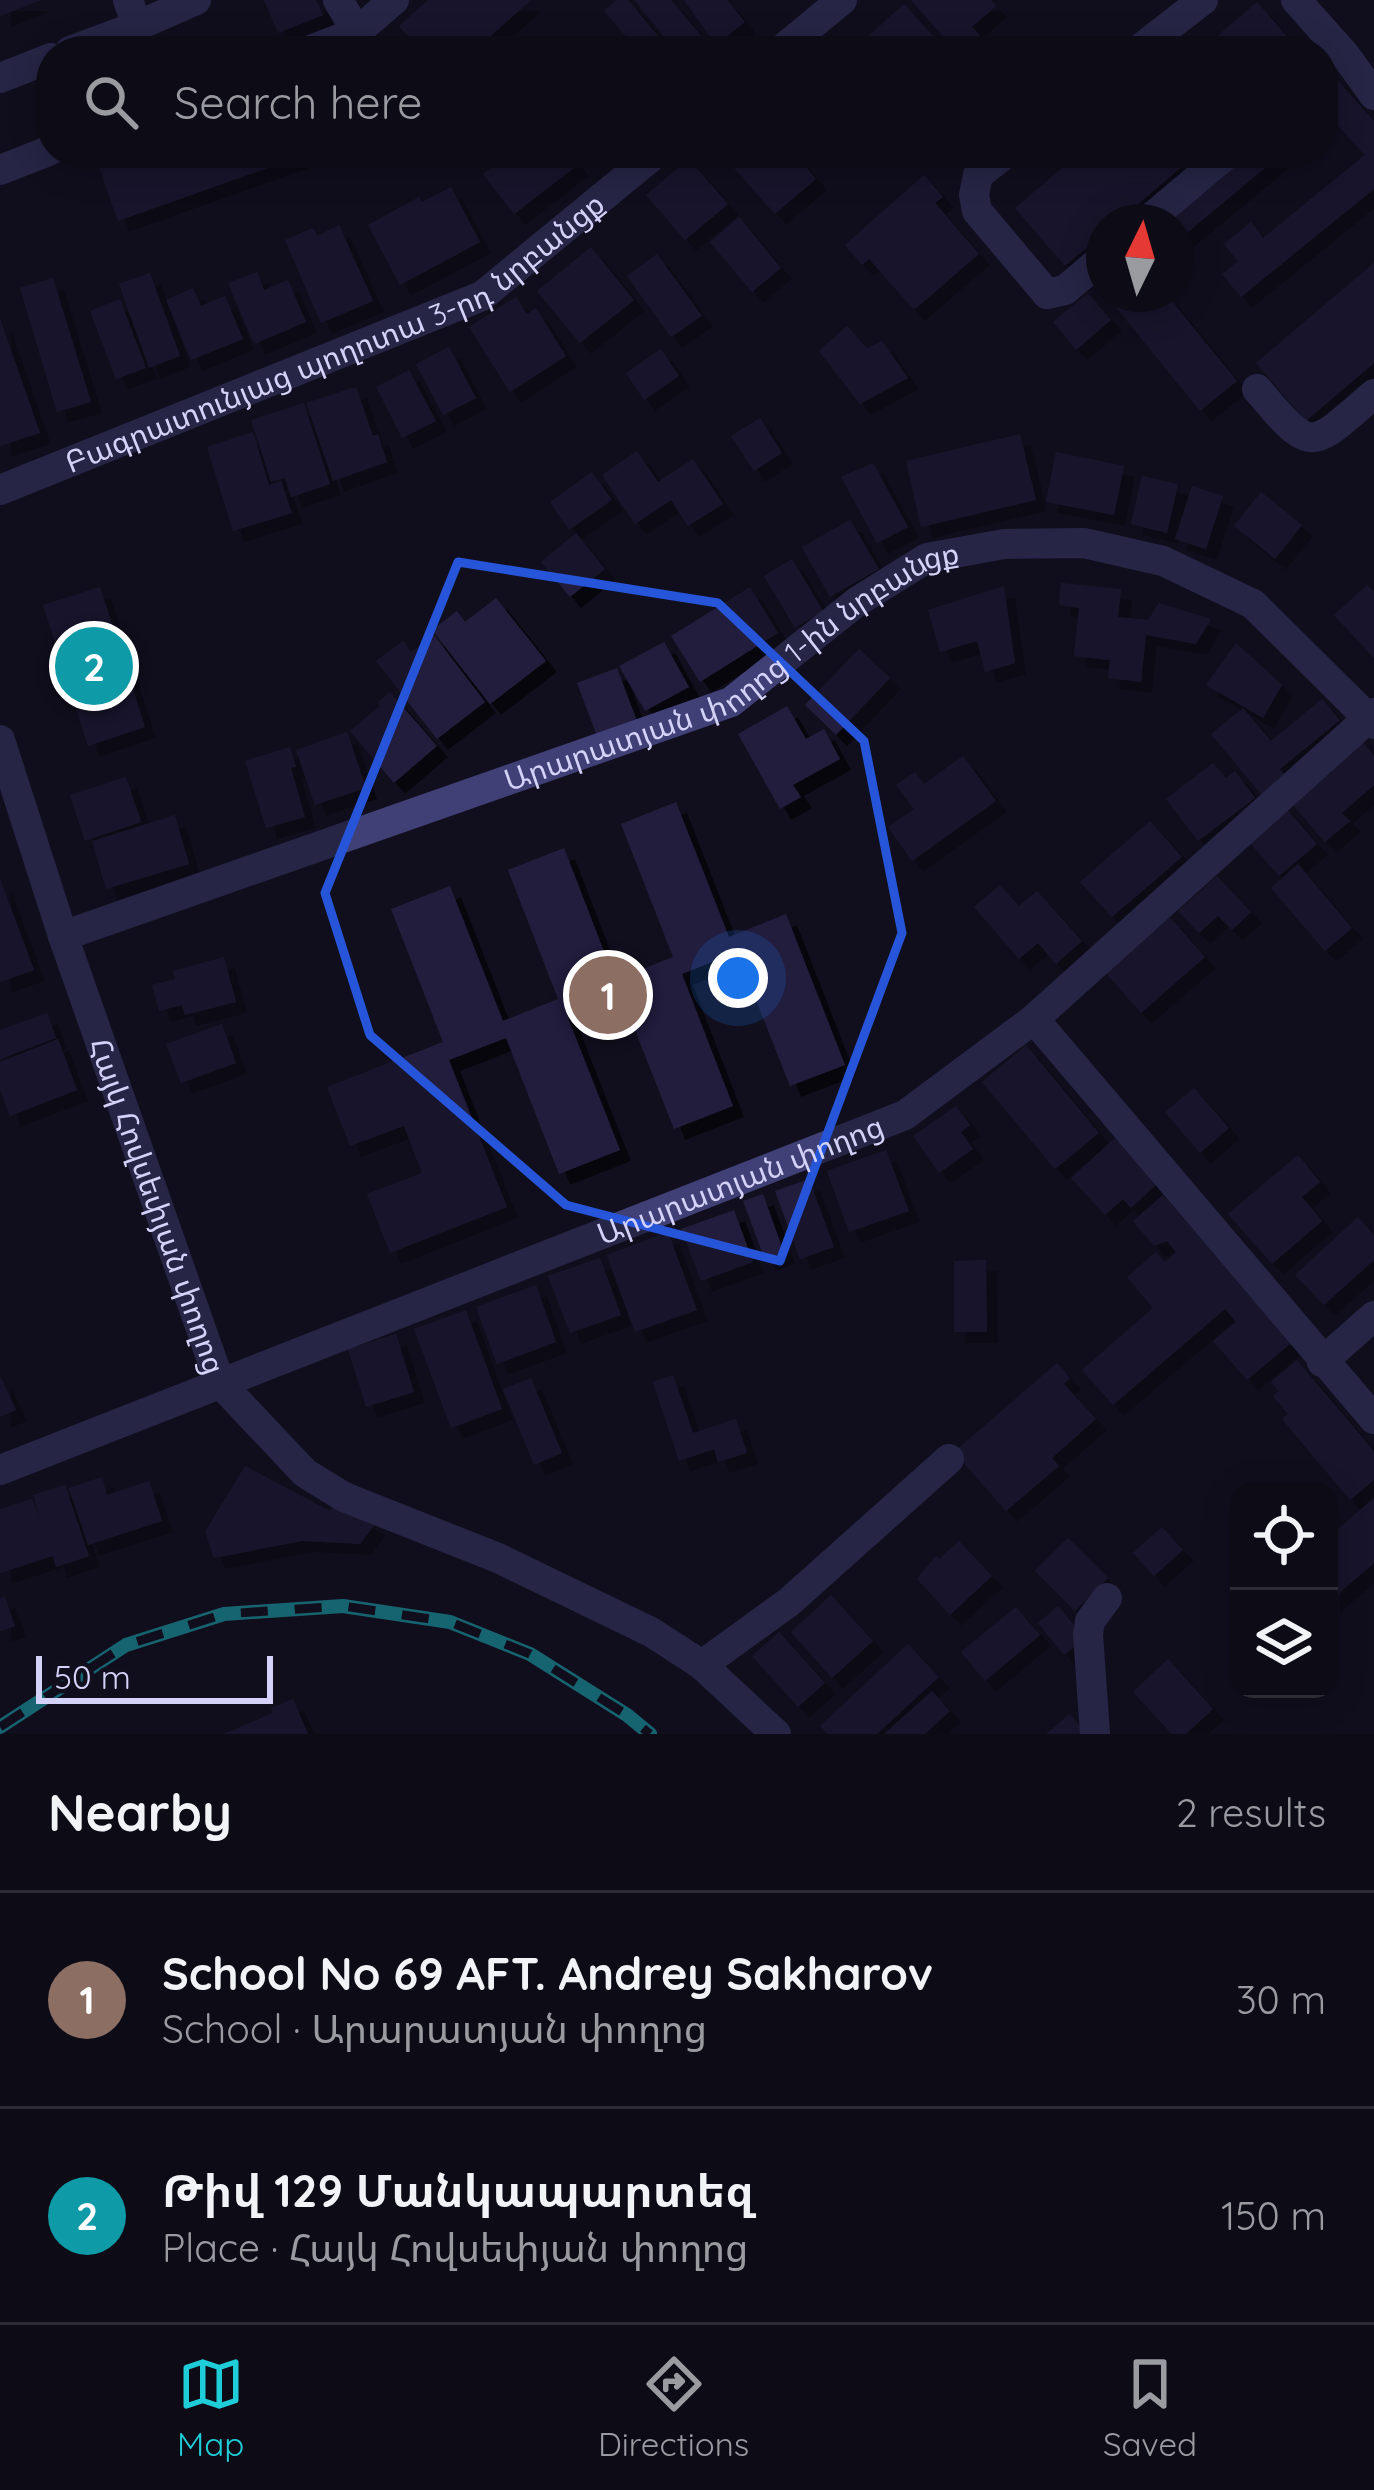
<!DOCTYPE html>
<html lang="en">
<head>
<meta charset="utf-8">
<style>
  body { margin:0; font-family:Quicksand,"Noto Sans Armenian",sans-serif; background:#16141f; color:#f1f3f6 }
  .controls { position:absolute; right:36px; bottom:36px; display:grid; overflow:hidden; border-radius:24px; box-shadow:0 6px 30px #0003 }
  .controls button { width:108px; height:108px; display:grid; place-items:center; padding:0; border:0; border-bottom:3px solid #2d2b35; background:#0d0b16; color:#f1f3f6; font:60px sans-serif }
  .compass { position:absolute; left:1086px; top:204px; width:108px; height:108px; border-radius:50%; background:#0d0b16; box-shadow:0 6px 30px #0003; rotate:5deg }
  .scale { position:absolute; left:36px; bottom:30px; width:237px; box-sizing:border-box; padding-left:12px; border:6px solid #d5d2f9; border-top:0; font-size:33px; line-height:42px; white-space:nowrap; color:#d5d2f9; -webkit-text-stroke:9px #110f1e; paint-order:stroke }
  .you { position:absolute; left:738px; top:978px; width:42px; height:42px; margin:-30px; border:9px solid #fff; border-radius:50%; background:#1a73e8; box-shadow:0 0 0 18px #1a73e833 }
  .badge { display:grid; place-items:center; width:78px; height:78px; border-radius:50%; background:#1fcdd8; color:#fff; font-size:39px; font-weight:700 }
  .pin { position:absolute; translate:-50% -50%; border:6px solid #fff; box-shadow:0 3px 12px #0006 }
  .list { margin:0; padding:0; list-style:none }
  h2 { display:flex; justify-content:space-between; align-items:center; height:156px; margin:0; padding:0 48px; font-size:51px }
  h2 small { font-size:39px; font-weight:400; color:#9a9ba1 }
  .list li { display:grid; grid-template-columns:78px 1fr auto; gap:36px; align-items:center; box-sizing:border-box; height:216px; padding:0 48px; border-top:3px solid #2d2b35 }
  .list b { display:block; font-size:45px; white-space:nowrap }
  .list p { margin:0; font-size:39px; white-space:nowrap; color:#9a9ba1 }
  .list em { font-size:39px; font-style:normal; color:#9a9ba1 }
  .icon { flex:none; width:66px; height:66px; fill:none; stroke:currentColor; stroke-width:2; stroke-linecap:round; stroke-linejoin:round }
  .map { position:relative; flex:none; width:1374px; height:1734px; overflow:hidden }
  .search { position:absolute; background:#0d0b16; box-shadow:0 6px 30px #0003; left:36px; right:36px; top:36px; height:132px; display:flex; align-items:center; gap:30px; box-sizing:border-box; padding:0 42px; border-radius:48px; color:#9a9ba1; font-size:45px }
  .sheet { height:588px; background:#0d0b16 }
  nav { display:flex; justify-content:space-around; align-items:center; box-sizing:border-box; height:168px; border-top:3px solid #2d2b35; background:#0d0b16; font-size:33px; color:#9a9ba1 }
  nav a { display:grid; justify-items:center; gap:6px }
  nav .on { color:#1fcdd8 }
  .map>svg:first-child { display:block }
  .building { fill:#231e3c; filter:url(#shadow) }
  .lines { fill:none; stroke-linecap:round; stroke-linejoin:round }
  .minor { stroke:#404077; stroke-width:30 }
  .rail-casing { stroke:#1fcdd8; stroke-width:14 }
  .rail { stroke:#110f1e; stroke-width:9; stroke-dasharray:27; stroke-linecap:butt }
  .marked { fill:none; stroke:#2655da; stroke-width:9; stroke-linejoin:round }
  .labels { text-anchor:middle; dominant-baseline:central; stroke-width:10; stroke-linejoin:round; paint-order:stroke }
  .street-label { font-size:30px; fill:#d5d2f9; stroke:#110f1e }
</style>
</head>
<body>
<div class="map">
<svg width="1374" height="1734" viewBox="0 0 1374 1734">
  <defs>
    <filter id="shadow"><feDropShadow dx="11" dy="11" stdDeviation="0" flood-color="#0009"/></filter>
  </defs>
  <rect width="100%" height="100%" fill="#110f1e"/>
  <g class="building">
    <path d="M0,0H41L0,16Z"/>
    <path d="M264,0H316L323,15L278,33Z"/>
    <path d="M428,0H531L474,51H421L399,26Z"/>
    <path d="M617,0H628L671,51H620L631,42L604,11Z"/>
    <path d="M634,0H671L710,46L704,51H676Z"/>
    <path d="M684,0H727L745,22L716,45Z"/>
    <path d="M911,0H991L996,6L972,27L984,40L972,51H956Z"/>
    <path d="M1257,2L1300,51H1200Z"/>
    <path d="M904,4L947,51H874L864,40Z"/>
    <path d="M1332,74L1374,121V189L1241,297L1222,274L1238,261L1224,244L1251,222L1263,238L1365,155L1328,115L1323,119V81Z"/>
    <path d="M94,153H307V154L118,221Z"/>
    <path d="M511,153H568L578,165L514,214L483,174Z"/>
    <path d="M733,153H794L816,179L775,214L726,159Z"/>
    <path d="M1080,153H1198L1117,222H1104V233L1065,266L1015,208Z"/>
    <path d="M1237,153H1283L1176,242V222H1155Z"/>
    <path d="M689,159L728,204L685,240L646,195Z"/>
    <path d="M924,175L943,197L935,203L979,254L914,310L869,259L862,265L845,245Z"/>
    <path d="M451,187L480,242L400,285L368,225L419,197L422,202Z"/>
    <path d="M739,217L781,268L752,292L710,242Z"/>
    <path d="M339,225L373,301L321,323L285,240L313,228L317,236Z"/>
    <path d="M591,247L634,300L580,343L537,291Z"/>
    <path d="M657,254L702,316L671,337L627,276Z"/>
    <path d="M1374,263V363L1306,421L1256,363Z"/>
    <path d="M257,272L264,290L288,280L306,322L254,344L228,283Z"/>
    <path d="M150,273L180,356L149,368L119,284Z"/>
    <path d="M53,278L91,402L57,412L20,288Z"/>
    <path d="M193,288L201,306L225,296L243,339L191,360L166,300Z"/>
    <path d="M1088,293L1111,320L1076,350L1053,322Z"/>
    <path d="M1129,294H1166L1237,381L1200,411L1115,306Z"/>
    <path d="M516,297L527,314L536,308L566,356L510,392L469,327Z"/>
    <path d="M120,299L146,368L116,379L90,311Z"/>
    <path d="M0,319L40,433L0,446Z"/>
    <path d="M847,326L867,348L882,341L908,378L860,404L819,351Z"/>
    <path d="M449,347L476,398L443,415L416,364Z"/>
    <path d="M661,349L679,376L644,400L626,373Z"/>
    <path d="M409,370L436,421L402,438L376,387Z"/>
    <path d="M356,387L373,436L378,434L387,462L333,481L306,403Z"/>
    <path d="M304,403L330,484L291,497L285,478L271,482L251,420Z"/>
    <path d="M760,418L782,453L754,471L731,436Z"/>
    <path d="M253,432L269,485L281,481L292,513L233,531L207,447Z"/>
    <path d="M1020,434L1036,500L921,527L906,461Z"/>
    <path d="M637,451L658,482L693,459L723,504L688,526L671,500L635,524L602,475Z"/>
    <path d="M1056,452L1124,466L1114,515L1046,502Z"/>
    <path d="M873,463L908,527L877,543L841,477Z"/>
    <path d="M592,472L612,500L569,530L550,502Z"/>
    <path d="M1142,476L1178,484L1167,533L1131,524Z"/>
    <path d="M1192,486L1223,496L1206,549L1175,539Z"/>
    <path d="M1261,492L1302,525L1275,559L1234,526Z"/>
    <path d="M850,520L879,569L830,597L802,547Z"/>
    <path d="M576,533L605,569L570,597L541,562Z"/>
    <path d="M792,559L823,611L795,628L764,576Z"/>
    <path d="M1061,583L1121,589L1118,617L1148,620L1159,603L1211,619L1196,644L1146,635L1141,682L1108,678L1110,660L1074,656L1079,608L1059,605Z"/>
    <path d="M1367,585L1374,592V658L1334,615Z"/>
    <path d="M1004,586L1015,663L985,672L977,641L940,652L928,610Z"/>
    <path d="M100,587L145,727L88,746L43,605Z"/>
    <path d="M750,587L778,633L700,682L671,636Z"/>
    <path d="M496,598L546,661L490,704L432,630L457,611L465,622Z"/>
    <path d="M434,635L485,702L437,739L376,661L403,641L411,652Z"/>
    <path d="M664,642L689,687L645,711L619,666Z"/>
    <path d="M1236,643L1282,685L1263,718L1206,685Z"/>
    <path d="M859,649L890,678L836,735L805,705Z"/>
    <path d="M617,668L637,721L597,736L577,683Z"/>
    <path d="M390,692L437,746L394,783L350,731L380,706L378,702Z"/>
    <path d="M1322,699L1340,720L1280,769L1285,775L1261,794L1211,734L1243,708L1271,741Z"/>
    <path d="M787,706L806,739L824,729L840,759L793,785L801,797L780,809L738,734Z"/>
    <path d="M347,732L366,788L315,805L296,750Z"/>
    <path d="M1359,738L1374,755V785L1342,813L1350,821L1325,842L1288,799Z"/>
    <path d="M290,747L296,767L291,768L305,817L266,828L245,761Z"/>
    <path d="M963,756L996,801L912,861L888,827L914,809L896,785L915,772L924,784Z"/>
    <path d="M1213,763L1226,778L1235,771L1255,798L1198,841L1166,799Z"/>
    <path d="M126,777L141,822L85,841L70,795Z"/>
    <path d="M676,802L729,937L786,914L845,1065L790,1086L737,952L682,974L733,1106L674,1129L622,997L568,1018L620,1150L559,1174L506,1038L449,1060L507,1207L390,1253L367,1194L422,1173L404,1126L350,1146L327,1087L443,1042L391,909L450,886L503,1021L558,999L508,870L564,848L615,980L673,957L621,824Z"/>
    <path d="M1281,802L1317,844L1279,876L1243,835Z"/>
    <path d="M175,815L189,864L106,889L92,841Z"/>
    <path d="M1150,821L1182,857L1112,917L1080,882Z"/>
    <path d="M1298,864L1352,928L1325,951L1271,888Z"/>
    <path d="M1217,876L1251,912L1232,930L1218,916L1199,933L1178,911Z"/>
    <path d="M0,879L34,970L0,982Z"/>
    <path d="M1000,885L1019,906L1037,891L1082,941L1056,964L1038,943L1019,959L974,907Z"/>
    <path d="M1170,917L1205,957L1141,1013L1106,973Z"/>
    <path d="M224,957L236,1002L185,1015L182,1005L159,1011L152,985L175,979L173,971Z"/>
    <path d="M47,1013L56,1038L0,1059V1030Z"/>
    <path d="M222,1024L236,1063L181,1083L166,1044Z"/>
    <path d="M58,1039L77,1090L10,1116L0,1090V1062Z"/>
    <path d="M1026,1045L1099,1133L1055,1169L982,1082Z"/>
    <path d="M1194,1088L1229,1128L1200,1153L1165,1112Z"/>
    <path d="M956,1106L970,1125L961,1132L973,1149L939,1173L913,1136Z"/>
    <path d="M1115,1138L1157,1184L1131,1208L1123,1199L1105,1215L1071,1178Z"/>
    <path d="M886,1150L909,1211L849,1232L827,1171Z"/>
    <path d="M1298,1155L1320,1182L1302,1197L1322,1221L1272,1264L1228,1214Z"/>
    <path d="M809,1179L834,1247L800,1259L775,1191Z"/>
    <path d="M763,1194L784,1253L765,1260L743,1201Z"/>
    <path d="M1163,1195L1291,1343L1247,1380L1213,1341L1236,1322L1225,1309L1113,1405L1082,1370L1153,1308L1127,1277L1156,1252L1165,1262L1176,1252L1167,1241L1154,1246L1133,1221Z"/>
    <path d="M734,1210L753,1262L701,1281L681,1229Z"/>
    <path d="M1358,1217L1374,1235V1260L1324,1305L1295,1275Z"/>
    <path d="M668,1232L697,1310L635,1332L607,1255Z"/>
    <path d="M600,1258L621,1315L570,1333L548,1276Z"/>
    <path d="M986,1260L987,1332H954V1261Z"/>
    <path d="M536,1285L556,1342L497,1364L476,1307Z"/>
    <path d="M466,1310L502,1409L451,1428L414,1329Z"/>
    <path d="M396,1334L414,1392L366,1407L348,1349Z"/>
    <path d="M1297,1360L1374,1451V1480L1350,1500L1282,1419L1288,1414L1273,1396L1279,1391L1271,1382Z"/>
    <path d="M1057,1363L1070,1378L1064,1384L1096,1419L1052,1458L1059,1466L1006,1511L954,1452Z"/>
    <path d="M673,1375L693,1433L736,1419L747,1453L718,1462L714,1449L679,1461L653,1382Z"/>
    <path d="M0,1376L16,1410L0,1417Z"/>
    <path d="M531,1378L562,1453L534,1465L503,1389Z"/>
    <path d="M245,1466L330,1511L334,1503L375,1524L360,1544L302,1541L214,1558L205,1532Z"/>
    <path d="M102,1477L107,1495L149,1481L162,1521L88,1545L69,1488Z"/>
    <path d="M65,1485L89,1556L56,1567L53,1556L0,1573V1509L32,1499L40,1518L33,1495Z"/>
    <path d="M1374,1498V1563L1329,1602V1537Z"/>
    <path d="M1162,1527L1183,1550L1154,1576L1133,1553Z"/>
    <path d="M1068,1538L1108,1578L1075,1611L1035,1571Z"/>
    <path d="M959,1541L992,1576L950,1615L917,1579L936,1556L939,1559Z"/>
    <path d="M831,1595L873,1641L832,1678L791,1632Z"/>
    <path d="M5,1597L15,1626L0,1631V1598Z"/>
    <path d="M1058,1606L1085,1638L1064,1655L1038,1623Z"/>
    <path d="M1016,1607L1040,1635L985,1681L961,1652Z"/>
    <path d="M779,1632L825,1683L798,1707L752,1656Z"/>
    <path d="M908,1644L939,1677L877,1734H828L820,1726Z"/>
    <path d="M1168,1659L1213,1709L1186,1734H1172L1133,1692Z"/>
    <path d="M932,1691L950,1711L925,1734H884Z"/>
    <path d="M293,1699L308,1734H224L273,1713L271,1708Z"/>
    <path d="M1070,1714L1086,1734H1046Z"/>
  </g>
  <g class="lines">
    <g class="minor">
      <path d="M338,0L357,32"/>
      <path d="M1296,0L1345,55L1374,95"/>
      <path d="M137,26L196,0"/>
      <path d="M70,51L137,26L128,0"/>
      <path d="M308,51L357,32L394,0"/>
      <path d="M780,51L842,0"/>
      <path d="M1137,51L1203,0"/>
      <path d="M0,78L51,58"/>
      <path d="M1006,153L978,175L974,195L977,211L1047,294L1065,290L1104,257"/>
      <path d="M0,170L51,150"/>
      <path d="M1146,222L1228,153"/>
      <path d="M1257,389C1314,457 1310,448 1374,394"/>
      <path id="s1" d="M0,490L482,296L656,153"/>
      <path id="s2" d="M0,740L63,936L220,1383L305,1473L344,1497L498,1558L651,1632L702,1665L776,1734"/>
      <path id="s3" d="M63,936L731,702L858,601L927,558L1004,544L1084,543L1163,561L1253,604L1374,724"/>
      <path d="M1034,1019L1374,1419"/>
      <path d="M1322,1362L1374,1316"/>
      <path id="s4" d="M0,1470L905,1115L1034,1019L1374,713"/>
      <path d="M702,1665L789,1602L949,1459"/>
      <path d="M1095,1734L1088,1634L1090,1621L1107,1598"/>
    </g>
    <defs>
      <path id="rail" d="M0,1727L126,1645L224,1614L343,1606L450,1622L530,1654L627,1715L650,1734"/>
    </defs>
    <use href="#rail" class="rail-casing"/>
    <use href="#rail" class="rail"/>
  </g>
  <path d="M0 0H1374V1734H0ZM458,562L718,603L864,741L902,933L780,1261L566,1205L370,1035L325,893Z" fill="#110f1e" fill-opacity=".55" fill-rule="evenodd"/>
  <path class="marked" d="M458,562L718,603L864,741L902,933L780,1261L566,1205L370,1035L325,893Z"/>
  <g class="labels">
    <g class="street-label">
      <text stroke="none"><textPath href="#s1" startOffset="372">Բագրատունյաց պողոտա 3-րդ նրբանցք</textPath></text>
      <text stroke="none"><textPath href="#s3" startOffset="726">Արարատյան փողոց 1-ին նրբանցք</textPath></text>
      <text stroke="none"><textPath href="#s4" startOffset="795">Արարատյան փողոց</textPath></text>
      <text stroke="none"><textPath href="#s2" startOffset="492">Հայկ Հովսեփյան փողոց</textPath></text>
    </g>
  </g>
</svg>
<div class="controls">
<button><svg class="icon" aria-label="locate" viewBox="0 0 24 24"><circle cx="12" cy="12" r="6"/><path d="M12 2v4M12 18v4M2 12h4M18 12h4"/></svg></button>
<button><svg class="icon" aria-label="layers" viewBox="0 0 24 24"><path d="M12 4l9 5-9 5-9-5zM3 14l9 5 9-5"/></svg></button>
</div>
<svg class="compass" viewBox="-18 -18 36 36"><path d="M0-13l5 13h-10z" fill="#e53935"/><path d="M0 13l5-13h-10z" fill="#9a9ba1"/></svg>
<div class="scale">50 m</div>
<div class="you"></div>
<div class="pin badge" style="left:608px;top:995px;background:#8d6e63">1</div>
<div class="pin badge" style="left:94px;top:666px;background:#0f9aa8">2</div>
<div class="search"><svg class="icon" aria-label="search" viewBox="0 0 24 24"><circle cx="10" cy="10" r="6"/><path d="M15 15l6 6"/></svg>Search here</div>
</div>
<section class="sheet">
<h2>Nearby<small>2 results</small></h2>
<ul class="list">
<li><span class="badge" style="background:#8d6e63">1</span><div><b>School No 69 AFT. Andrey Sakharov</b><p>School · Արարատյան փողոց</p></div><em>30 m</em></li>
<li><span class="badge" style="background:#0f9aa8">2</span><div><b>Թիվ 129 Մանկապարտեզ</b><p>Place · Հայկ Հովսեփյան փողոց</p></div><em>150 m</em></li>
</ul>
</section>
<nav>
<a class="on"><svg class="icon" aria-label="map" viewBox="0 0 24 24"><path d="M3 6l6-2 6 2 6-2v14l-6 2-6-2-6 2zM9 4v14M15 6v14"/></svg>Map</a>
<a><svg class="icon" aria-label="directions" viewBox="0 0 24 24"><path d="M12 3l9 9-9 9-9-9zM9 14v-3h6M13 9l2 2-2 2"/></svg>Directions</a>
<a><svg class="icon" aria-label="saved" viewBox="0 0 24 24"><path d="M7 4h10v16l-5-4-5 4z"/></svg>Saved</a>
</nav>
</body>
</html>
